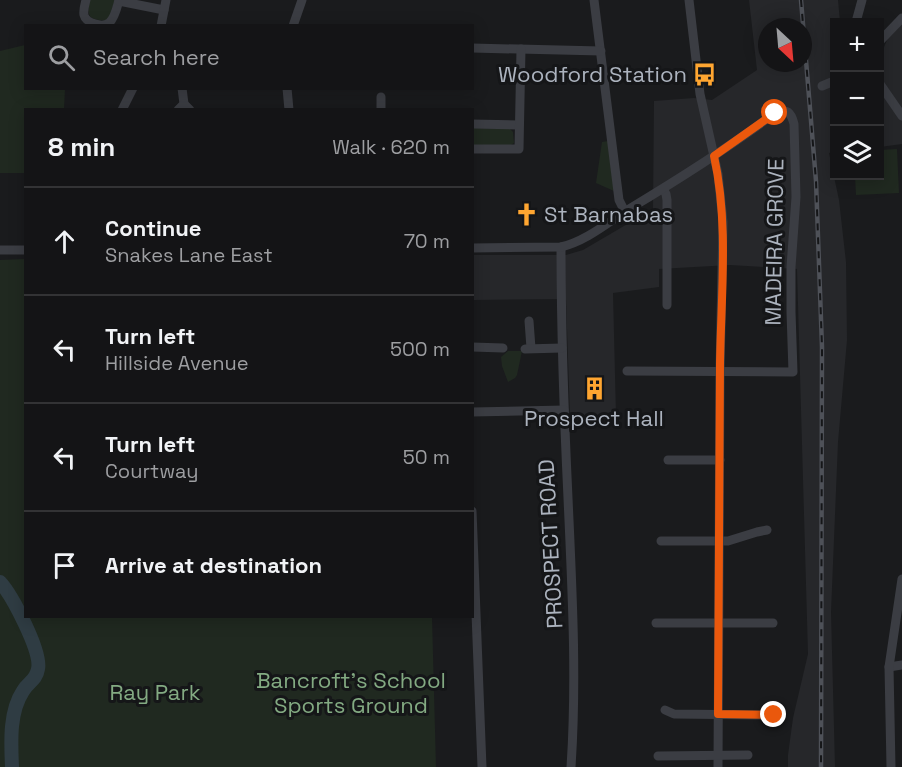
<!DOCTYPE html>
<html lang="en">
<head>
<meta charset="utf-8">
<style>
  body { margin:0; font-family:"Space Grotesk",sans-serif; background:#212123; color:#f1f3f6 }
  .controls { position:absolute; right:18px; top:18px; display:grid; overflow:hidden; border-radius:0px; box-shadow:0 3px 15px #0003 }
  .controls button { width:54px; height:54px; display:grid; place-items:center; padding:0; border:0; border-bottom:2px solid #333335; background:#141416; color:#f1f3f6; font:30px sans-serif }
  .compass { position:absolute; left:758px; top:18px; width:54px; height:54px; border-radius:50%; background:#141416; box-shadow:0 3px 15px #0003; rotate:154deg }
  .stop { position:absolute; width:18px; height:18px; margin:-14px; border:4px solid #ea580c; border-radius:50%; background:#fff }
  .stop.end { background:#ea580c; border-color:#fff; box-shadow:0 2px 6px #0008 }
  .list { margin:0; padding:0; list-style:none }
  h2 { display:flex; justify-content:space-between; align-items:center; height:78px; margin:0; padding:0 24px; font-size:26px }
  h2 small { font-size:20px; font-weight:400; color:#9d9ea1 }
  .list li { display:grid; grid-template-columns:39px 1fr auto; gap:18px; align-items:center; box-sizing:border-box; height:108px; padding:0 24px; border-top:2px solid #333335 }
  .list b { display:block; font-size:22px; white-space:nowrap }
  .list p { margin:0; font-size:20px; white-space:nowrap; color:#9d9ea1 }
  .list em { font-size:20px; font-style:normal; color:#9d9ea1 }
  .icon { flex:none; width:33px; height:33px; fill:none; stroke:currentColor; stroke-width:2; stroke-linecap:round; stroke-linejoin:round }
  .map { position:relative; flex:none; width:902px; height:767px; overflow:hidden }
  .search { position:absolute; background:#141416; box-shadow:0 3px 15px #0003; left:24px; top:24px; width:450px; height:66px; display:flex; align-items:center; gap:15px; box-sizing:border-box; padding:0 21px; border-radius:0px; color:#9d9ea1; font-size:22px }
  .panel { position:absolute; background:#141416; box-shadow:0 3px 15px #0003; left:24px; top:108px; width:450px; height:510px; border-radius:0px }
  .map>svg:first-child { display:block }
  .built { fill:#26272a; fill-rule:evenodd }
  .green { fill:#202920 }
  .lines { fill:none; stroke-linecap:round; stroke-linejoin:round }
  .river { stroke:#2f3c43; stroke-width:14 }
  .minor { stroke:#3b3d43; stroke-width:9 }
  .rail-casing { stroke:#4e5158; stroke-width:4.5 }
  .rail { stroke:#151618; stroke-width:2; stroke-dasharray:7; stroke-linecap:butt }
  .route { stroke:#ea580c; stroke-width:8 }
  .labels { text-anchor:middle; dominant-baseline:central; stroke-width:6; stroke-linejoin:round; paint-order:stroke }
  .poi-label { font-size:22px; fill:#acb3be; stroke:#151618; text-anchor:end }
  .street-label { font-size:22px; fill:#acb3be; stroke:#151618 }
  .park-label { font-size:22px; fill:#83aa82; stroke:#151618 }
</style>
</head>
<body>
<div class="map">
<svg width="902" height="767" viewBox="0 0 902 767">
  <rect width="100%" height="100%" fill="#1a1b1d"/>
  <g class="built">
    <path d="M749,0H838L840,22H834L833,24L834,29V152L829,153L839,200L846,262L847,340L838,442L831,612L835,767H788V755L793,718L808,654L797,269L730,265L659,269V287L613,293L616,416L570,417L566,299L473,300L472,255H566L583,250L653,209L654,101L694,98L712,100L757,70ZM767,27H803V63H767Z"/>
    <path d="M902,23V144L880,147V57L889,35Z"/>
  </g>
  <g class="green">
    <path d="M90,0H115L109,18L106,21C89,19 86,17 90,0Z"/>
    <path d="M25,45L26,88L65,89L64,109L26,110L25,173H0V51Z"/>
    <path d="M473,128L510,129L513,132L514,143L511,145L473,147Z"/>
    <path d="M608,141L614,191L596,183L602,142Z"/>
    <path d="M897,149L899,193L856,195L855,176H880V150Z"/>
    <path d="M25,259L26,616L432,617L436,767H0V260Z"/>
    <path d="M508,351H522L517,375L515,378L508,382L502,366L501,357Z"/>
  </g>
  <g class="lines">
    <path class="river" d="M0,582C12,595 42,652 38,669C36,681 28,682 23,691C9,712 11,743 12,767"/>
    <g class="minor">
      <path d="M86,0C85,4 83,10 84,15C86,23 102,28 109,23C115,18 117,7 119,0"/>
      <path d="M594,0L619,200L625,212"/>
      <path d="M689,0L700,94L718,174L723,222L720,372L718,767"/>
      <path d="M119,1L164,10"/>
      <path d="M856,22L862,0"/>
      <path d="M161,26L166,0"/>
      <path d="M293,26L302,0"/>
      <path d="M880,41L902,18"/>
      <path d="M472,48L601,51"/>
      <path d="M880,84L902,116"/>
      <path d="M822,86L834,81"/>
      <path d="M182,88L184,104"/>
      <path d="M287,88L289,110"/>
      <path d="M122,110L133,88"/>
      <path d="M178,110L184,104L190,110"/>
      <path d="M381,110V97"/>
      <path d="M472,124L519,125"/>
      <path d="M472,149H519L521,49"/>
      <path d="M663,189L666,194L667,200V305"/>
      <path d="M561,247C561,331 564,414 568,498C572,588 577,677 571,767"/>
      <path d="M472,248L561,247C586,241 607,223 629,209C679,179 728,148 775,113C787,108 791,112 794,124L796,197L791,267V312L793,372L627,371"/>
      <path d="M0,250H26"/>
      <path d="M529,321L531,348"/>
      <path d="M472,347L503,348"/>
      <path d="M525,349L562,348"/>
      <path d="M472,412L564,410"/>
      <path d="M668,460H720"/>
      <path d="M472,511L482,767"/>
      <path d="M661,541H728L757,532L767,530"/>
      <path d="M656,623H773"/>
      <path d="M889,667L902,665"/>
      <path d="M665,710L674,714L774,715"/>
      <path d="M658,756L748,755"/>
      <path d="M891,767L889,667L902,579"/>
    </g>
    <defs>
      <path id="rail" d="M801,0L816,181L822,347L821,767"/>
    </defs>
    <use href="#rail" class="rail-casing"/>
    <use href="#rail" class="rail"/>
  </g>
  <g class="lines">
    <path class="route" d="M774,715L718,714C719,597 719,481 720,364C721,295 729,224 714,156L775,113"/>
  </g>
  <defs>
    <symbol id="bus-bare" viewBox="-9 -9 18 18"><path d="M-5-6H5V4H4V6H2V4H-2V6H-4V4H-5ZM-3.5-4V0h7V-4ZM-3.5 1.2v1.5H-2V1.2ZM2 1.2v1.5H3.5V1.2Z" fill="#ffa631" stroke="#151618" stroke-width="2.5" paint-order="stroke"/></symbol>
    <symbol id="church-bare" viewBox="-9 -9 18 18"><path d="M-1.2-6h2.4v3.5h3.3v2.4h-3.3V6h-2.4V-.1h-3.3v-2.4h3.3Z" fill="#ffa631" stroke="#151618" stroke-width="2.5" paint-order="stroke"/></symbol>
    <symbol id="building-bare" viewBox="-9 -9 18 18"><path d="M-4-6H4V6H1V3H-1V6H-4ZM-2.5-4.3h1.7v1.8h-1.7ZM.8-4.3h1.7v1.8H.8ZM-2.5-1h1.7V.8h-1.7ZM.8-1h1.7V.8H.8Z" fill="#ffa631" stroke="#151618" stroke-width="2.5" paint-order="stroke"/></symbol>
  </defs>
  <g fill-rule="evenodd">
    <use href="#bus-bare" x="688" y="58" width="33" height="33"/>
    <use href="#church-bare" x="510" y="198" width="33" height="33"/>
    <use href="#building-bare" x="578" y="372" width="33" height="33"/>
  </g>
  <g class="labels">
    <g class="poi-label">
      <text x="687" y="74">Woodford Station</text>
      <text x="544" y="214" text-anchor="start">St Barnabas</text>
      <text x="594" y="418" text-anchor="middle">Prospect Hall</text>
    </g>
    <g class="street-label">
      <text transform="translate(774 242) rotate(-89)">MADEIRA GROVE</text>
      <text transform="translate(550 544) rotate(-93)">PROSPECT ROAD</text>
    </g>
    <g class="park-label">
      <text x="351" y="680">Bancroft's School<tspan x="351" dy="25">Sports Ground</tspan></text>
      <text x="155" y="692">Ray Park</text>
    </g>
  </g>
</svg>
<div class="controls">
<button>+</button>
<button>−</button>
<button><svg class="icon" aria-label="layers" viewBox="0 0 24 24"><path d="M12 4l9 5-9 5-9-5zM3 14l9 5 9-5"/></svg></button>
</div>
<svg class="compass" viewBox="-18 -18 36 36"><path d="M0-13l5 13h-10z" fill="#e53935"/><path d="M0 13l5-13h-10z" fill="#9d9ea1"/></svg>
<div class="stop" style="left:775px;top:113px"></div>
<div class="stop end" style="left:774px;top:715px"></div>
<div class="search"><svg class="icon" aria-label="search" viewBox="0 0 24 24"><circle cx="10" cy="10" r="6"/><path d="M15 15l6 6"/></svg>Search here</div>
<section class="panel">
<h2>8 min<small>Walk · 620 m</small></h2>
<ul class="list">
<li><svg class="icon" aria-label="ahead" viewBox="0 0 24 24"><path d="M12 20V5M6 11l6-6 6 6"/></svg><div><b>Continue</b><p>Snakes Lane East</p></div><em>70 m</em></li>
<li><svg class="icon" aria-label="left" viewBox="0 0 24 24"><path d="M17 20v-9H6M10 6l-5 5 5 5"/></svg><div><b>Turn left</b><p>Hillside Avenue</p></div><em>500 m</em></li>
<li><svg class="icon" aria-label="left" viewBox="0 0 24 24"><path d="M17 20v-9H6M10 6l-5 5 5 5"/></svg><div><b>Turn left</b><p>Courtway</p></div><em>50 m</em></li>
<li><svg class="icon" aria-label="arrive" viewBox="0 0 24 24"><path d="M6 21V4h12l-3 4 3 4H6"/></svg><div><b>Arrive at destination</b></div></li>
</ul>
</section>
</div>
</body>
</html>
